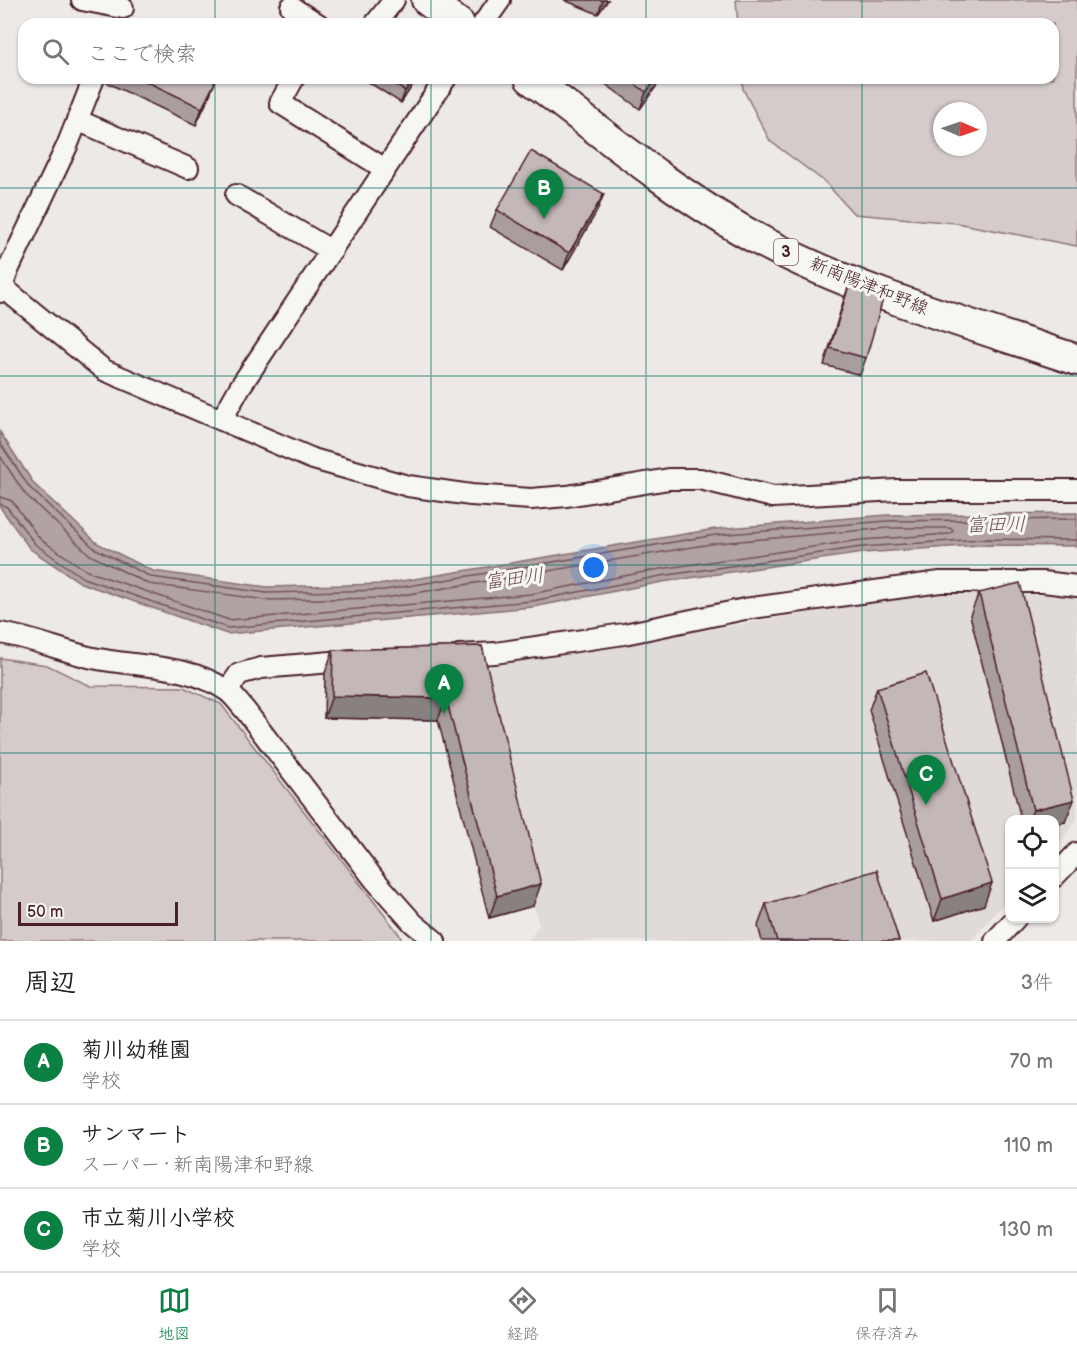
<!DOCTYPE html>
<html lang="ja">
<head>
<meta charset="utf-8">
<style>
  body { margin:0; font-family:"Balsamiq Sans","Klee One",sans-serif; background:#f2f2f2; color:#222 }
  .controls { position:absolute; right:18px; bottom:18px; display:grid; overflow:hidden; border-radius:12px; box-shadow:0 2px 4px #0004 }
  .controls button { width:54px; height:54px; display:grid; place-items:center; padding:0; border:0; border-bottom:2px solid #e0e0e0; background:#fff; color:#222; font:30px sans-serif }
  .compass { position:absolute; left:933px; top:102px; width:54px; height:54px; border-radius:50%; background:#fff; box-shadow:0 2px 4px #0004; rotate:92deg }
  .scale { position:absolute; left:18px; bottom:15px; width:160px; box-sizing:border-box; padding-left:6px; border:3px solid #4a1f2b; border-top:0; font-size:16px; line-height:21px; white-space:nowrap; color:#4a1f2b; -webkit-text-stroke:4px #f6f6f2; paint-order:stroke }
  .you { position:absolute; left:594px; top:568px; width:21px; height:21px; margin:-15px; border:4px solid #fff; border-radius:50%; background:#1a73e8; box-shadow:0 0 0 9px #1a73e833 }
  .badge { display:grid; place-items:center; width:39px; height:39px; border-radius:50%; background:#0b8043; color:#fff; font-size:20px; font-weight:700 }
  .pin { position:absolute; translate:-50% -50px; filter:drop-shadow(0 2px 3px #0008) }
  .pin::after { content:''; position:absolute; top:32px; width:21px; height:18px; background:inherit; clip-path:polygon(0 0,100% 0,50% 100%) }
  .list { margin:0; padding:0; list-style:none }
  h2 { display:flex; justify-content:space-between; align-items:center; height:78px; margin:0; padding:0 24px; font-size:26px }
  h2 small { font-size:20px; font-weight:400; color:#767676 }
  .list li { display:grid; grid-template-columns:39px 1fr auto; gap:18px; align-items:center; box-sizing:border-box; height:84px; padding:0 24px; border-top:2px solid #e0e0e0 }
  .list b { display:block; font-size:22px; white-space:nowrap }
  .list p { margin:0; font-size:20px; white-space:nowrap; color:#767676 }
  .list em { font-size:20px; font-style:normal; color:#767676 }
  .icon { flex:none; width:33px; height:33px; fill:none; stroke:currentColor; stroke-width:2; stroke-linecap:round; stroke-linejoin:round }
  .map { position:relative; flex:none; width:1077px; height:941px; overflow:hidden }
  .search { position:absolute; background:#fff; box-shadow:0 2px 4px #0004; left:18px; right:18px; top:18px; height:66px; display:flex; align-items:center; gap:15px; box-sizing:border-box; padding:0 21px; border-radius:18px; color:#767676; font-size:22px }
  .sheet { height:330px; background:#fff }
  nav { display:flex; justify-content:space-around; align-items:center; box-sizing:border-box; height:84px; border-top:2px solid #e0e0e0; background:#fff; font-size:16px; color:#767676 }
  nav a { display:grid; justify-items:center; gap:3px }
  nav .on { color:#0b8043 }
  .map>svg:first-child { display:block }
  .built { fill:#e0dad8 }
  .green { fill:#d4cbca; stroke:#8f757a; stroke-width:1.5; fill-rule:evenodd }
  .water { fill:#b1a2a3; stroke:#886e73; stroke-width:1.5 }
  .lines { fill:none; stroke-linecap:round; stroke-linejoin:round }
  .shore { stroke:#73535b; stroke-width:1.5 }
  .street-casing { stroke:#4a1f2b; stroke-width:24 }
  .primary-casing { stroke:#4a1f2b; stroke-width:34 }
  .street { stroke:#f6f6f2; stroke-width:20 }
  .primary { stroke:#f6f6f2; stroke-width:30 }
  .wall { fill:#a99d9d; stroke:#4a1f2b; stroke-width:1.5 }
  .shaded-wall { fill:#898080; stroke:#4a1f2b; stroke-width:1.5 }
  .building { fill:#c4b7b7; stroke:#4a1f2b; stroke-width:1.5 }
  .grid { fill:none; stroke:#0f766e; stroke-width:1.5; stroke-opacity:0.55 }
  .labels { text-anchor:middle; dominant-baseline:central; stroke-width:6; stroke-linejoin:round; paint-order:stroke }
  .shield { fill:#f6f6f2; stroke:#7e6067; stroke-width:1.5 }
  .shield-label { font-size:16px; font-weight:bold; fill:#4a1f2b }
  .street-label { font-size:18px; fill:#4a1f2b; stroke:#f6f6f2 }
  .water-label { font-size:20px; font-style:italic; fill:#6e4d55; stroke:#f6f6f2 }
</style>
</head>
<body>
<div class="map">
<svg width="1077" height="941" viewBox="0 0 1077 941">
  <rect width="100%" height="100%" fill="#ece9e6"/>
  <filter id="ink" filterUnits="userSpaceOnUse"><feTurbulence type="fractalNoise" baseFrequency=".0167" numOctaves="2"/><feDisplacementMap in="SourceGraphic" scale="12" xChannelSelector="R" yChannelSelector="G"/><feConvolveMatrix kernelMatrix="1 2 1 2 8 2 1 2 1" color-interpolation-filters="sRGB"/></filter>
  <g filter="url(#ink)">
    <path class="built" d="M944,592L1077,596V820L1055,848L1054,820H1010L1009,898L970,941H528L539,926L478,669L837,608Z"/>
    <g class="green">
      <path d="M736,0H1077V246L956,223L854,214L825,182L770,141L743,89L742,78H1053V24H738ZM942,111H978V147H942Z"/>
      <path d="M0,658L47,665L90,686L183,687L221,704L399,934L402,941H0Z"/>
    </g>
    <path class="water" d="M0,432L34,484L97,543L153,571L267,587L384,584L715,529L887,515L1077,513V546L980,545L863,553L662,582L533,607L227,634L81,583L30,549L0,507Z"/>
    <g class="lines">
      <g class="shore">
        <path d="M0,443L30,488L94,548L151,577L266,593L384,590L716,535L888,521L1077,519"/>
        <path d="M0,456L25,494L90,555L149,584L266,600L385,598L717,543L888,528H950L953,531L950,534L861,540L660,569L531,594L229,620L87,571L40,539L12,501L0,497"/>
        <path d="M0,504L7,507L35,544L83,578L228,628L532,601L661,576L862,547L980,539L1077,540"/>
      </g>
      <defs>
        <g id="street">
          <path d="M82,0L123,8"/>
          <path d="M291,7L318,24"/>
          <path d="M375,24L394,0"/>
          <path d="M483,24L500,0"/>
          <path d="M294,78L280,103L385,169"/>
          <path d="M77,120L188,168"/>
          <path d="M236,195L332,251"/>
          <path d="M0,285L104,370L313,459L408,486L471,495L531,499L567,496L669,479H700L773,497L897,490H1077"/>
          <path d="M0,292L9,268L67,146L94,78"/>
          <path d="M222,419L240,387L446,78"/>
          <path d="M0,633C32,638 62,651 93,658C137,667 188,664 226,690C234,695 239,704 245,710L374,879L413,923L435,941"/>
          <path d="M459,655L495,653L624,634L745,609L940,582H1043L1077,586"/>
          <path d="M228,690L239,674L261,668L355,660"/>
          <path d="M1054,877L1077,853"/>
          <path d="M995,941L1016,918"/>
        </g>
        <g id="primary">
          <path d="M427,0L459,24"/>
          <path d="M530,78C603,134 682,199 763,242C860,293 973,325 1077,360"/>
        </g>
      </defs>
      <use href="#street" class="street-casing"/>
      <use href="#primary" class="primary-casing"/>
      <use href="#street" class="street"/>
      <use href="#primary" class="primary"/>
    </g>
    <g class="wall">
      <path d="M564,0H608L598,14Z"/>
      <path d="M97,78H205L215,82L208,99L196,125Z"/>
      <path d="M362,78H417L401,103Z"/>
      <path d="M597,78H662L640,109Z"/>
      <path d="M497,210L597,211L563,270L490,227Z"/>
      <path d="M850,282L866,358L860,375L824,365L844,299Z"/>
      <path d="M979,593L1065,822L1054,819H1021L970,615Z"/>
      <path d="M482,646L533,906L489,918L438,720L324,718L325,673L333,650Z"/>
      <path d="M877,688L984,905L934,921L869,710Z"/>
      <path d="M766,904L899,941H762L758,926Z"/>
    </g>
    <g class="shaded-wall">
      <path d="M603,0H608L598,14Z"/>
      <path d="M414,78H417L401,103L405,91Z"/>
      <path d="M657,78H662L640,109L646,92Z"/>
      <path d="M215,82L208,99L196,125L202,108Z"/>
      <path d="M604,194L597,211L563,270L569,253Z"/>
      <path d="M332,696L446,698L438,720L324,718Z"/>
      <path d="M1074,800L1065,822L1054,825V819H1029L1033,810Z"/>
      <path d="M992,883L984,905L934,921L942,899Z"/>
      <path d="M541,884L533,906L489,918L497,896Z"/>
    </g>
    <g class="building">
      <path d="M609,21L613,24H606Z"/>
      <path d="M139,78H205L215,82L202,108Z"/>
      <path d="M384,78H414L405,91Z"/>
      <path d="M627,78H657L646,92Z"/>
      <path d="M531,151L604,194L569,253L497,210Z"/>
      <path d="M850,282L885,292L866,358L830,348Z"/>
      <path d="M1020,583L1074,800L1033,810L979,593Z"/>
      <path d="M482,646L541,884L497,896L446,698L332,696L333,650Z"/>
      <path d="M926,673L992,883L942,899L877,688Z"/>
      <path d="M877,870L899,941H777L766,904Z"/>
    </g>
  </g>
  <path class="grid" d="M215,0V24M431,0V24M646,0V24M862,0V24M215,78V941M431,78V941M646,78V941M862,78V941M0,188H1077M0,376H1077M0,565H1077M0,753H1077"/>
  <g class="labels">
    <rect class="shield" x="774" y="239" width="24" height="26" rx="4.5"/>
    <g class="shield-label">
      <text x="786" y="252">3</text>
    </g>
    <g class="street-label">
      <text transform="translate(869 286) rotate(22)">新南陽津和野線</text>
    </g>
    <g class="water-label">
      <text transform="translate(996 525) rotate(-1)">富田川</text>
      <text transform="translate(514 579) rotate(-7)">富田川</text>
    </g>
  </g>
</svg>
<div class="controls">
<button><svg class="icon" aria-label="locate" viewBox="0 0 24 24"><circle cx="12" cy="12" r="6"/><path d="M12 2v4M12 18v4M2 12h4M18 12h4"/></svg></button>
<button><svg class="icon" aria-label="layers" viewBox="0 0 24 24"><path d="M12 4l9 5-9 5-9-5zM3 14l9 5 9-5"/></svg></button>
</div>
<svg class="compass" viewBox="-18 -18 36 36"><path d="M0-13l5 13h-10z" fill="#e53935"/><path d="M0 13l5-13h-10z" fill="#767676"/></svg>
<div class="scale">50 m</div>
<div class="you"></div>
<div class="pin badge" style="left:444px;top:714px">A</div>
<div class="pin badge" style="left:544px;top:219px">B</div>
<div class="pin badge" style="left:926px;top:805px">C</div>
<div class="search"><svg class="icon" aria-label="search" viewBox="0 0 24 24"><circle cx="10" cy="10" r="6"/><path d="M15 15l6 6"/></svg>ここで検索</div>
</div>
<section class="sheet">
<h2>周辺<small>3件</small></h2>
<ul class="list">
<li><span class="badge">A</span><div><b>菊川幼稚園</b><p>学校</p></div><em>70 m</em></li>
<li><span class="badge">B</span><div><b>サンマート</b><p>スーパー · 新南陽津和野線</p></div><em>110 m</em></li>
<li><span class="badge">C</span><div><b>市立菊川小学校</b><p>学校</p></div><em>130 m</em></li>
</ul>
</section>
<nav>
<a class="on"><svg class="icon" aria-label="map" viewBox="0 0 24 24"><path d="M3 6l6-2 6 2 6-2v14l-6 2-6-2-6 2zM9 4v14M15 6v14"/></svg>地図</a>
<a><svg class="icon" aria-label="directions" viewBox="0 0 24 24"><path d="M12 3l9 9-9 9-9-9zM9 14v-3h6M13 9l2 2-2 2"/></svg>経路</a>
<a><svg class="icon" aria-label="saved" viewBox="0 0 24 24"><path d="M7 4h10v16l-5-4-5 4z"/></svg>保存済み</a>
</nav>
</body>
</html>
